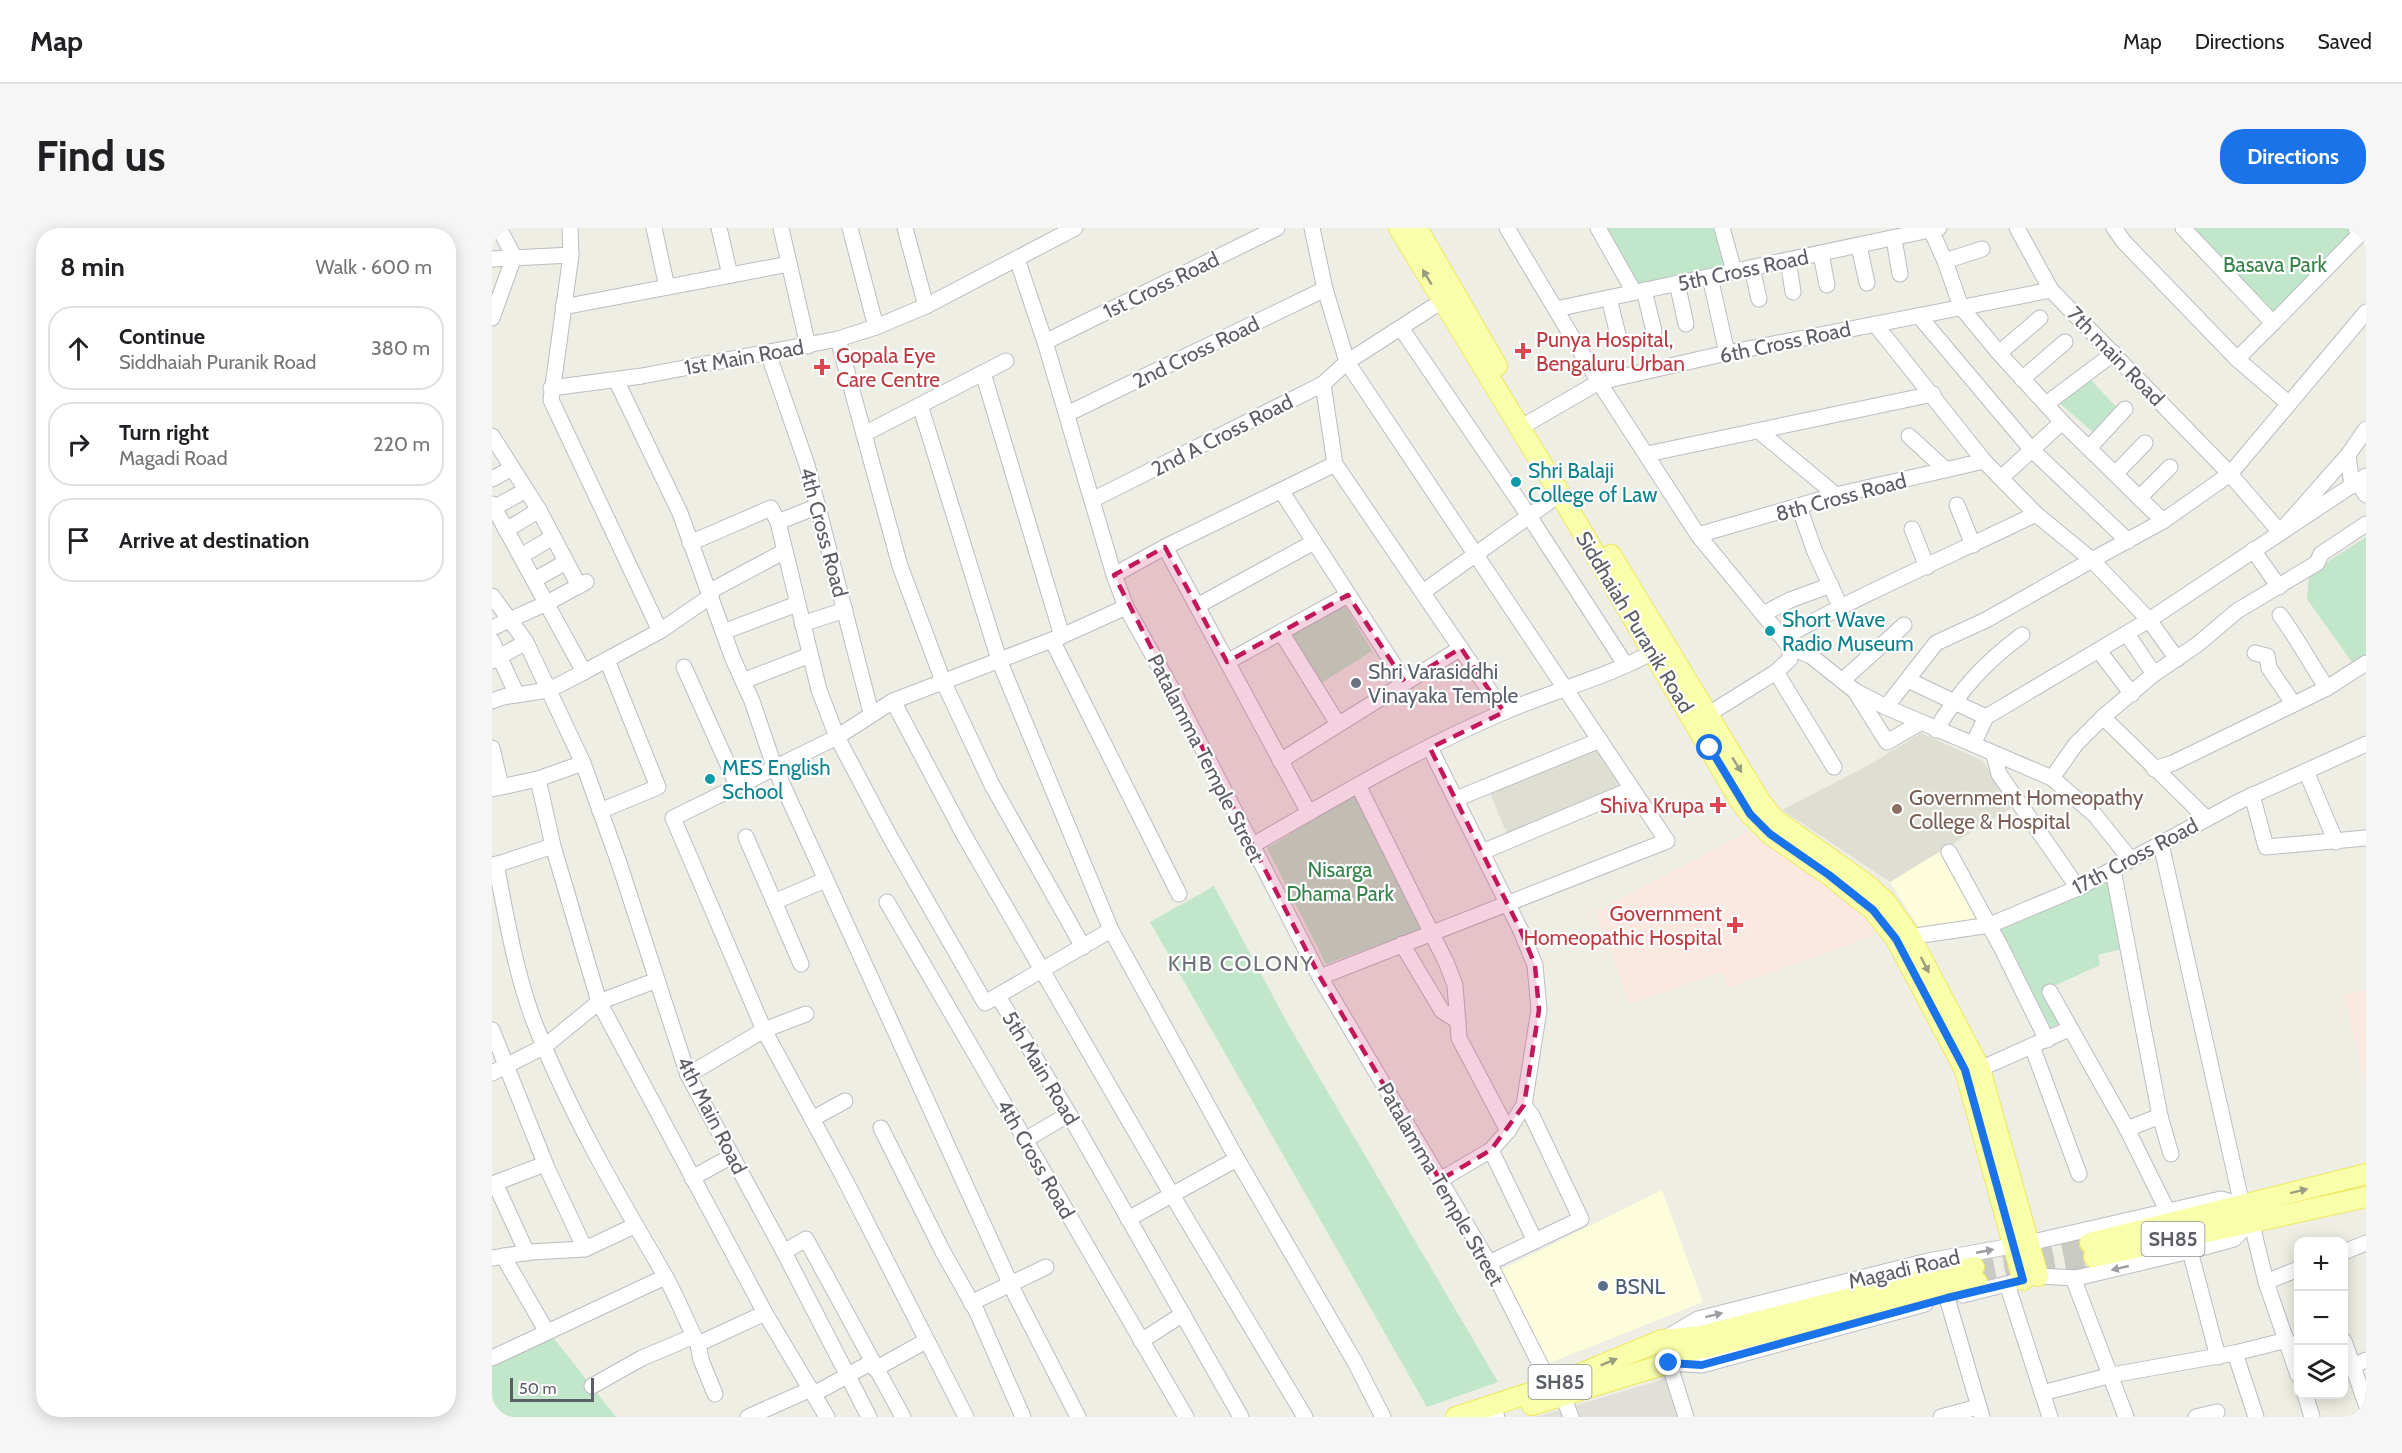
<!DOCTYPE html>
<html lang="en">
<head>
<meta charset="utf-8">
<style>
  body { margin:0; font-family:Cabin,sans-serif; background:#f6f6f6; color:#202124 }
  .controls { position:absolute; right:18px; bottom:18px; display:grid; overflow:hidden; border-radius:12px; box-shadow:0 3px 15px #0003 }
  .controls button { width:54px; height:54px; display:grid; place-items:center; padding:0; border:0; border-bottom:2px solid #e0e0e0; background:#fff; color:#202124; font:30px sans-serif }
  .scale { position:absolute; left:18px; bottom:15px; width:84px; box-sizing:border-box; padding-left:6px; border:3px solid #5c5e65; border-top:0; font-size:16px; line-height:21px; white-space:nowrap; color:#5c5e65; -webkit-text-stroke:4px #fff; paint-order:stroke }
  .stop { position:absolute; width:18px; height:18px; margin:-14px; border:4px solid #1a73e8; border-radius:50%; background:#fff }
  .stop.end { background:#1a73e8; border-color:#fff; box-shadow:0 2px 6px #0008 }
  .list { margin:0; padding:0; list-style:none }
  h2 { display:flex; justify-content:space-between; align-items:center; height:78px; margin:0; padding:0 24px; font-size:26px }
  h2 small { font-size:20px; font-weight:400; color:#757577 }
  .list li { display:grid; grid-template-columns:39px 1fr auto; gap:18px; align-items:center; box-sizing:border-box; height:84px; margin:0 12px 12px; padding:0 12px; border:2px solid #e0e0e0; border-radius:24px }
  .list b { display:block; font-size:22px; white-space:nowrap }
  .list p { margin:0; font-size:20px; white-space:nowrap; color:#757577 }
  .list em { font-size:20px; font-style:normal; color:#757577 }
  .icon { flex:none; width:33px; height:33px; fill:none; stroke:currentColor; stroke-width:2; stroke-linecap:round; stroke-linejoin:round }
  .map { position:relative; flex:none; width:1874px; height:1189px; overflow:hidden; border-radius:24px }
  header { display:flex; align-items:center; gap:36px; box-sizing:border-box; height:84px; padding:0 30px; background:#fff; border-bottom:2px solid #e0e0e0 }
  header strong { font-size:28px }
  nav { display:flex; gap:33px; margin-inline-start:auto; font-size:21px }
  .intro { display:flex; align-items:center; justify-content:space-between; box-sizing:border-box; height:144px; padding:0 36px }
  h1 { margin:0; font-size:42px }
  .button { padding:15px 27px; border-radius:24px; background:#1a73e8; color:#fff; font-size:21px; font-weight:700 }
  main { display:flex; gap:36px; padding:0 36px }
  aside { flex:1; background:#fff; border-radius:24px; box-shadow:0 3px 15px #0003 }
  .map>svg:first-child { display:block }
  .commercial { fill:#fdfddb }
  .industrial { fill:#e0e0d9 }
  .education { fill:#deded2 }
  .medical { fill:#fbe9e1 }
  .green { fill:#c1e6ca }
  .lines { fill:none; stroke-linecap:round; stroke-linejoin:round }
  .major-tunnel { stroke:#cacac4; stroke-width:20; stroke-dasharray:20 10; stroke-linecap:butt }
  .minor-casing { stroke:#bcbcc3; stroke-width:17 }
  .major-casing { stroke:#efe85d; stroke-width:22 }
  .minor { stroke:#fff; stroke-width:15 }
  .major { stroke:#f8feaa; stroke-width:20 }
  .oneway { fill:#9a9e81 }
  .oneway2 { fill:#9d9ea3 }
  .route { stroke:#1a73e8; stroke-width:8 }
  .marked { fill:#c2185b; fill-opacity:0.2; stroke:#c2185b; stroke-width:4.5; stroke-dasharray:12 8; stroke-linejoin:round }
  .health-dot { fill:#e0444e; stroke:#fff; stroke-width:2 }
  .culture-dot { fill:#0f9aa8; stroke:#fff; stroke-width:2 }
  .worship-dot { fill:#6b7280; stroke:#fff; stroke-width:2 }
  .education-dot { fill:#8d6e63; stroke:#fff; stroke-width:2 }
  .service-dot { fill:#5c6f8a; stroke:#fff; stroke-width:2 }
  .labels { text-anchor:middle; dominant-baseline:central; stroke-width:4.5; stroke-linejoin:round; paint-order:stroke }
  .shield { fill:#fff; stroke:#8d8e93; stroke-width:1.5 }
  .shield-label { font-size:20px; font-weight:bold; fill:#5c5e65 }
  .park-label { font-size:21px; fill:#36824b; stroke:#fff }
  .street-label { font-size:21px; fill:#5c5e65; stroke:#fff }
  .health-label { font-size:21px; fill:#be3a42; stroke:#fff; text-anchor:start }
  .culture-label { font-size:21px; fill:#0d838f; stroke:#fff; text-anchor:start }
  .worship-label { font-size:21px; fill:#5b616d; stroke:#fff; text-anchor:start }
  .education-label { font-size:21px; fill:#785e54; stroke:#fff; text-anchor:start }
  .service-label { font-size:21px; fill:#4e5e75; stroke:#fff; text-anchor:start }
  .neighbourhood-label { font-size:22px; letter-spacing:1.5px; fill:#6d7077; stroke:#fff }
</style>
</head>
<body>
<header>
<strong>Map</strong>
<nav><a>Map</a><a>Directions</a><a>Saved</a></nav>
</header>
<div class="intro"><h1>Find us</h1><a class="button">Directions</a></div>
<main>
<aside>
<h2>8 min<small>Walk · 600 m</small></h2>
<ul class="list">
<li><svg class="icon" aria-label="ahead" viewBox="0 0 24 24"><path d="M12 20V5M6 11l6-6 6 6"/></svg><div><b>Continue</b><p>Siddhaiah Puranik Road</p></div><em>380 m</em></li>
<li><svg class="icon" aria-label="right" viewBox="0 0 24 24"><path d="M7 20v-9h11M14 6l5 5-5 5"/></svg><div><b>Turn right</b><p>Magadi Road</p></div><em>220 m</em></li>
<li><svg class="icon" aria-label="arrive" viewBox="0 0 24 24"><path d="M6 21V4h12l-3 4 3 4H6"/></svg><div><b>Arrive at destination</b></div></li>
</ul>
</aside>
<div class="map">
<svg width="1874" height="1189" viewBox="0 0 1874 1189">
  <rect width="100%" height="100%" fill="#eeeee4"/>
  <g class="commercial">
    <path d="M1447,623L1484,690L1429,703L1398,654Z"/>
    <path d="M1170,962L1211,1074L1057,1135L1009,1042Z"/>
  </g>
  <path class="industrial" d="M1173,1151L1186,1189H1044Z"/>
  <g class="education">
    <path d="M1429,505L1491,533L1521,579L1398,654L1290,582L1377,537Z"/>
    <path d="M1103,519L1130,561L1017,611L997,563Z"/>
  </g>
  <g class="medical">
    <path d="M1257,603L1372,686L1384,707L1236,760L1230,744L1138,776L1103,684Z"/>
    <path d="M1874,761V860L1851,767Z"/>
  </g>
  <g class="green">
    <path d="M1114,0H1224L1235,39L1149,60Z"/>
    <path d="M1697,0H1857L1862,6L1783,89Z"/>
    <path d="M1595,148L1628,183L1603,206L1565,173Z"/>
    <path d="M1874,309V429L1862,437L1815,371L1817,346Z"/>
    <path d="M852,376L880,423L828,456L796,406Z"/>
    <path d="M862,567L930,701L834,736L775,620Z"/>
    <path d="M1620,651L1630,721L1606,727L1608,737L1551,763L1568,795L1559,800L1507,701Z"/>
    <path d="M722,658L797,798L1006,1154L935,1179L658,694Z"/>
    <path d="M60,1108L124,1189H4L0,1177V1136Z"/>
  </g>
  <g class="lines">
    <g class="major-tunnel">
      <path d="M1482,1039L1598,1015"/>
      <path d="M1485,1054L1542,1039L1602,1029"/>
    </g>
    <defs>
      <g id="minor">
        <path d="M78,0L79,27L59,172L168,403"/>
        <path d="M162,0L175,59"/>
        <path d="M227,0L238,47"/>
        <path d="M289,0L316,118"/>
        <path d="M358,0L384,99"/>
        <path d="M413,0L434,78"/>
        <path d="M820,0L833,61L855,134L1175,613L828,749"/>
        <path d="M1015,0L1107,154L1206,307L1298,419L1319,428L1363,463L1394,479L1560,550L1603,587L1639,632"/>
        <path d="M1106,0L1142,64"/>
        <path d="M1230,0L1242,43"/>
        <path d="M1438,0L1453,33L1469,79L1507,125L1570,194L1671,293"/>
        <path d="M1525,0L1559,62L1738,246L1788,304L1856,227"/>
        <path d="M1622,0L1632,14L1745,131L1796,175"/>
        <path d="M1691,0L1781,95L1868,6L1864,0"/>
        <path d="M1402,11L1408,46"/>
        <path d="M1367,18L1375,55"/>
        <path d="M1329,26L1335,57"/>
        <path d="M0,31L79,27"/>
        <path d="M525,31L553,114L622,347L634,379L682,465L828,749L997,1035L1059,1158"/>
        <path d="M1296,32L1301,64"/>
        <path d="M1453,33L1490,21"/>
        <path d="M1260,40L1267,71"/>
        <path d="M1218,49L1235,125"/>
        <path d="M1185,55L1194,96"/>
        <path d="M1152,62L1162,103"/>
        <path d="M1117,70L1127,111"/>
        <path d="M71,79L297,36"/>
        <path d="M1064,81L1447,0"/>
        <path d="M1427,88L1539,221L1636,313"/>
        <path d="M0,90L22,29L7,0"/>
        <path d="M1383,96L1492,233L1544,286L1600,332L1494,392L1444,415L1394,479"/>
        <path d="M909,100L1037,288L1133,436"/>
        <path d="M346,111L408,338L451,453L500,557L591,719"/>
        <path d="M553,114L785,0"/>
        <path d="M276,125L315,237L379,485"/>
        <path d="M1507,125L1548,90"/>
        <path d="M1745,131L1781,95"/>
        <path d="M491,145L570,408"/>
        <path d="M1530,151L1573,114"/>
        <path d="M124,152L188,285L241,431L260,473L282,538L524,1068L586,1189"/>
        <path d="M831,156L843,236L1012,484"/>
        <path d="M59,160L150,148L346,111L384,99L434,78L583,0"/>
        <path d="M1554,176L1622,125"/>
        <path d="M428,177L507,432L619,702L745,931L864,1136L891,1189"/>
        <path d="M575,186L833,61"/>
        <path d="M1038,194L1107,154L1235,125L1559,62"/>
        <path d="M1268,204L1344,267"/>
        <path d="M372,206L514,133"/>
        <path d="M0,208L47,282L87,358"/>
        <path d="M1417,208L1454,242"/>
        <path d="M1597,220L1633,181"/>
        <path d="M1155,226L1441,166"/>
        <path d="M1623,246L1653,215"/>
        <path d="M1509,250L1570,194"/>
        <path d="M0,251L20,240"/>
        <path d="M1865,254L1874,267"/>
        <path d="M1860,258L1856,227L1874,201"/>
        <path d="M790,264L913,454"/>
        <path d="M1647,270L1678,239"/>
        <path d="M600,272L831,156L855,134L950,73"/>
        <path d="M0,276L92,444L168,403L219,368L220,362L293,323"/>
        <path d="M1465,277L1481,317"/>
        <path d="M1307,279L1323,324L1348,378"/>
        <path d="M0,281L34,262"/>
        <path d="M286,294L326,278"/>
        <path d="M1420,301L1435,339"/>
        <path d="M14,302L47,282"/>
        <path d="M1206,307L1344,267L1492,233"/>
        <path d="M198,315L279,280L286,294L327,462L345,509L398,609L493,775L619,702"/>
        <path d="M673,319L817,585"/>
        <path d="M1761,322L1787,359"/>
        <path d="M29,328L61,309"/>
        <path d="M622,347L673,319L843,236"/>
        <path d="M42,352L74,334"/>
        <path d="M931,364L1068,266"/>
        <path d="M0,368L34,414L91,535L127,635L196,847L292,1024L314,1011L411,1189"/>
        <path d="M705,378L822,314"/>
        <path d="M1271,386L1298,372L1339,357"/>
        <path d="M1788,387C1805,410 1818,435 1835,460"/>
        <path d="M310,396L353,382"/>
        <path d="M0,400L55,375L94,354"/>
        <path d="M231,404L305,376"/>
        <path d="M789,404L846,496"/>
        <path d="M1635,406L1662,446"/>
        <path d="M1291,410C1373,364 1460,327 1544,286"/>
        <path d="M560,412L687,666"/>
        <path d="M0,413L25,467"/>
        <path d="M1607,423L1640,466"/>
        <path d="M1763,425L1775,428L1777,440L1801,475"/>
        <path d="M1685,431L1657,392L1600,332L1671,293L1738,246L1874,84"/>
        <path d="M0,433L34,414"/>
        <path d="M735,434L856,367"/>
        <path d="M192,439L245,557"/>
        <path d="M1284,444L1342,539"/>
        <path d="M1351,452L1412,397"/>
        <path d="M1416,452L1494,489"/>
        <path d="M251,453L318,427"/>
        <path d="M1363,463L1395,514L1428,495"/>
        <path d="M0,473L11,469L57,462L92,444"/>
        <path d="M401,473L472,607L680,967L813,1189"/>
        <path d="M1215,487L1284,444L1298,431V419"/>
        <path d="M1611,489L1714,590"/>
        <path d="M1444,502C1467,463 1493,434 1530,407"/>
        <path d="M1481,516L1494,489L1657,392L1874,248"/>
        <path d="M0,520L9,558"/>
        <path d="M938,520L1029,703L1043,737L1047,782L1032,877L1016,903L999,922L948,952"/>
        <path d="M1502,527L1507,546L1586,660"/>
        <path d="M788,533L969,420"/>
        <path d="M1662,541L1681,535L1835,460L1874,435"/>
        <path d="M1814,543L1844,614"/>
        <path d="M1560,550L1584,516L1611,489L1662,446L1706,416L1745,383L1825,335L1829,326L1874,296"/>
        <path d="M46,551L61,618L107,774L273,1085L335,1189"/>
        <path d="M866,557L954,734L963,757L967,810L1016,903"/>
        <path d="M0,561L46,551L91,535"/>
        <path d="M1760,567L1774,619L1874,610"/>
        <path d="M964,571L1108,512"/>
        <path d="M108,583L166,559L115,432"/>
        <path d="M254,609L309,736"/>
        <path d="M761,617C843,570 925,521 1012,484C1063,462 1120,448 1168,420"/>
        <path d="M990,624L1140,561"/>
        <path d="M1457,624L1510,721L1555,812"/>
        <path d="M4,636C14,688 23,742 41,791C75,880 124,964 172,1046C185,1069 194,1093 206,1116L273,1085"/>
        <path d="M0,638L61,618"/>
        <path d="M1621,642L1668,888L1635,901L1676,984"/>
        <path d="M282,674L333,652"/>
        <path d="M395,674L694,1189"/>
        <path d="M1410,710L1498,697L1586,660L1748,573L1874,516"/>
        <path d="M910,716L950,783L966,793"/>
        <path d="M1558,764L1635,901"/>
        <path d="M506,768L577,886L749,1189"/>
        <path d="M0,802L55,940L93,1021"/>
        <path d="M1540,818L1587,946"/>
        <path d="M1488,841L1577,801"/>
        <path d="M0,845L53,818L107,774L165,752"/>
        <path d="M196,847L272,802L314,786"/>
        <path d="M1668,888L1679,926"/>
        <path d="M320,891L353,873"/>
        <path d="M389,900L451,1024L485,1084L531,1189"/>
        <path d="M533,912L577,886"/>
        <path d="M999,922L1043,1013"/>
        <path d="M200,950L240,928"/>
        <path d="M636,991L745,931"/>
        <path d="M1759,993L1774,1054L1806,1147"/>
        <path d="M1698,1023L1726,1129"/>
        <path d="M292,1024L377,1189"/>
        <path d="M1852,1024L1874,1015"/>
        <path d="M35,1025L3,955L53,936"/>
        <path d="M11,1028L55,1104"/>
        <path d="M0,1030L38,1024L93,1021L142,998"/>
        <path d="M997,1035L1089,991L1040,888L1032,877"/>
        <path d="M1584,1050L1583,1055L1634,1189"/>
        <path d="M1774,1054L1806,1041"/>
        <path d="M1515,1056L1558,1189"/>
        <path d="M1471,1067L1546,1048L1584,1050L1698,1023L1742,1011L1759,993"/>
        <path d="M1455,1070L1490,1189"/>
        <path d="M479,1075L554,1039"/>
        <path d="M1174,1110L1206,1091L1436,1033L1537,1015L1729,971L1750,977L1669,616"/>
        <path d="M649,1113L691,1086"/>
        <path d="M1852,1113L1874,1176"/>
        <path d="M206,1116L209,1132L223,1166"/>
        <path d="M1743,1125L1764,1189"/>
        <path d="M0,1130L173,1049"/>
        <path d="M383,1141L434,1113"/>
        <path d="M1852,1142L1874,1132"/>
        <path d="M100,1158L150,1130L202,1108"/>
        <path d="M1550,1165L1620,1147L1743,1125L1795,1112"/>
        <path d="M322,1166L380,1134"/>
        <path d="M1813,1166L1820,1189"/>
        <path d="M1071,1168L1079,1189"/>
        <path d="M1004,1188L1005,1189"/>
        <path d="M256,1189L319,1161"/>
        <path d="M474,1189L351,948L272,802L181,590L345,509L401,473L570,408L634,379"/>
        <path d="M1194,1189L1177,1135L1210,1137L1433,1076"/>
        <path d="M1449,1189L1486,1179"/>
        <path d="M1704,1189L1725,1184"/>
      </g>
      <g id="major">
        <path d="M907,0L1068,266L1247,571L1258,586L1278,606L1337,647L1381,682L1404,711L1473,842L1531,1052"/>
        <path d="M925,0L1005,138"/>
        <path d="M1119,327L1268,573L1282,591L1374,656L1393,673L1418,708L1488,841L1546,1048"/>
        <path d="M1598,1015L1874,946"/>
        <path d="M1602,1029L1874,969"/>
        <path d="M1040,1177L1177,1135L1202,1122L1485,1054"/>
        <path d="M964,1189L1059,1158L1170,1112L1210,1108L1482,1039"/>
      </g>
    </defs>
    <use href="#minor" class="minor-casing"/>
    <use href="#major" class="major-casing"/>
    <use href="#minor" class="minor"/>
    <use href="#major" class="major"/>
  </g>
  <defs><path id="oneway-solid" d="M-6-.8H1V-3.2L6.5 0L1 3.2V.8H-6Z" transform="scale(1.5)"/></defs>
  <g class="oneway">
    <use href="#oneway-solid" transform="translate(935 49) rotate(-121)"/>
    <use href="#oneway-solid" transform="translate(1245 537) rotate(58)"/>
    <use href="#oneway-solid" transform="translate(1433 737) rotate(63)"/>
    <use href="#oneway-solid" transform="translate(1807 963) rotate(-14)"/>
    <use href="#oneway-solid" transform="translate(1117 1134) rotate(-22)"/>
  </g>
  <g class="oneway2">
    <use href="#oneway-solid" transform="translate(1493 1023) rotate(-11)"/>
    <use href="#oneway-solid" transform="translate(1628 1040) rotate(167)"/>
    <use href="#oneway-solid" transform="translate(1222 1087) rotate(-14)"/>
  </g>
  <g class="lines">
    <path class="route" d="M1177,1135L1210,1137L1455,1070L1531,1052L1473,842L1404,711L1381,682L1337,647L1278,606L1258,586L1218,520"/>
  </g>
  <path class="marked" d="M673,319L735,434L856,367L913,454L969,420L1012,484L938,520L1029,703L1043,737L1047,782L1032,877L999,922L948,952L828,749L622,347Z"/>
  <g class="health-dot">
    <path d="M1028 114h6v6h6v6h-6v6h-6v-6h-6v-6h6z"/>
    <path d="M327 130h6v6h6v6h-6v6h-6v-6h-6v-6h6z"/>
    <path d="M1223 568h6v6h6v6h-6v6h-6v-6h-6v-6h6z"/>
    <path d="M1240 688h6v6h6v6h-6v6h-6v-6h-6v-6h6z"/>
  </g>
  <g class="culture-dot">
    <circle cx="1024" cy="254" r="6"/>
    <circle cx="1278" cy="403" r="6"/>
    <circle cx="218" cy="551" r="6"/>
  </g>
  <circle class="worship-dot" cx="864" cy="455" r="6"/>
  <circle class="education-dot" cx="1405" cy="581" r="6"/>
  <circle class="service-dot" cx="1111" cy="1058" r="6"/>
  <g class="labels">
    <g class="shield">
      <rect x="1649.5" y="994" width="63" height="34" rx="4.5"/>
      <rect x="1036.5" y="1137" width="63" height="34" rx="4.5"/>
    </g>
    <g class="shield-label">
      <text x="1681" y="1011">SH85</text>
      <text x="1068" y="1154">SH85</text>
    </g>
    <g class="park-label">
      <text x="1783" y="36">Basava Park</text>
      <text x="848" y="641">Nisarga<tspan x="848" dy="24">Dhama Park</tspan></text>
    </g>
    <g class="street-label">
      <text transform="translate(1251 42) rotate(-12)">5th Cross Road</text>
      <text transform="translate(669 57) rotate(-26)">1st Cross Road</text>
      <text transform="translate(1293 114) rotate(-12)">6th Cross Road</text>
      <text transform="translate(704 124) rotate(-26)">2nd Cross Road</text>
      <text transform="translate(1624 128) rotate(46)">7th main Road</text>
      <text transform="translate(252 129) rotate(-10)">1st Main Road</text>
      <text transform="translate(730 207) rotate(-27)">2nd A Cross Road</text>
      <text transform="translate(1349 269) rotate(-15)">8th Cross Road</text>
      <text transform="translate(332 304) rotate(75)">4th Cross Road</text>
      <text transform="translate(1143 394) rotate(59)">Siddhaiah Puranik Road</text>
      <text transform="translate(714 530) rotate(63)">Patalamma Temple Street</text>
      <text transform="translate(1643 628) rotate(-28)">17th Cross Road</text>
      <text transform="translate(549 840) rotate(59)">5th Main Road</text>
      <text transform="translate(220 887) rotate(63)">4th Main Road</text>
      <text transform="translate(544 931) rotate(60)">4th Cross Road</text>
      <text transform="translate(949 956) rotate(60)">Patalamma Temple Street</text>
      <text transform="translate(1412 1041) rotate(-13)">Magadi Road</text>
    </g>
    <g class="health-label">
      <text x="1044" y="111">Punya Hospital,<tspan x="1044" dy="24">Bengaluru Urban</tspan></text>
      <text x="344" y="127">Gopala Eye<tspan x="344" dy="24">Care Centre</tspan></text>
      <text x="1212" y="577" text-anchor="end">Shiva Krupa</text>
      <text x="1230" y="685" text-anchor="end">Government<tspan x="1230" dy="24">Homeopathic Hospital</tspan></text>
    </g>
    <g class="culture-label">
      <text x="1036" y="242">Shri Balaji<tspan x="1036" dy="24">College of Law</tspan></text>
      <text x="1290" y="391">Short Wave<tspan x="1290" dy="24">Radio Museum</tspan></text>
      <text x="230" y="539">MES English<tspan x="230" dy="24">School</tspan></text>
    </g>
    <g class="worship-label">
      <text x="876" y="443">Shri Varasiddhi<tspan x="876" dy="24">Vinayaka Temple</tspan></text>
    </g>
    <g class="education-label">
      <text x="1417" y="569">Government Homeopathy<tspan x="1417" dy="24">College &amp; Hospital</tspan></text>
    </g>
    <g class="service-label">
      <text x="1123" y="1058">BSNL</text>
    </g>
    <g class="neighbourhood-label">
      <text x="749" y="735">KHB COLONY</text>
    </g>
  </g>
</svg>
<div class="controls">
<button>+</button>
<button>−</button>
<button><svg class="icon" aria-label="layers" viewBox="0 0 24 24"><path d="M12 4l9 5-9 5-9-5zM3 14l9 5 9-5"/></svg></button>
</div>
<div class="scale">50 m</div>
<div class="stop" style="left:1218px;top:520px"></div>
<div class="stop end" style="left:1177px;top:1135px"></div>
</div>
</main>
</body>
</html>
